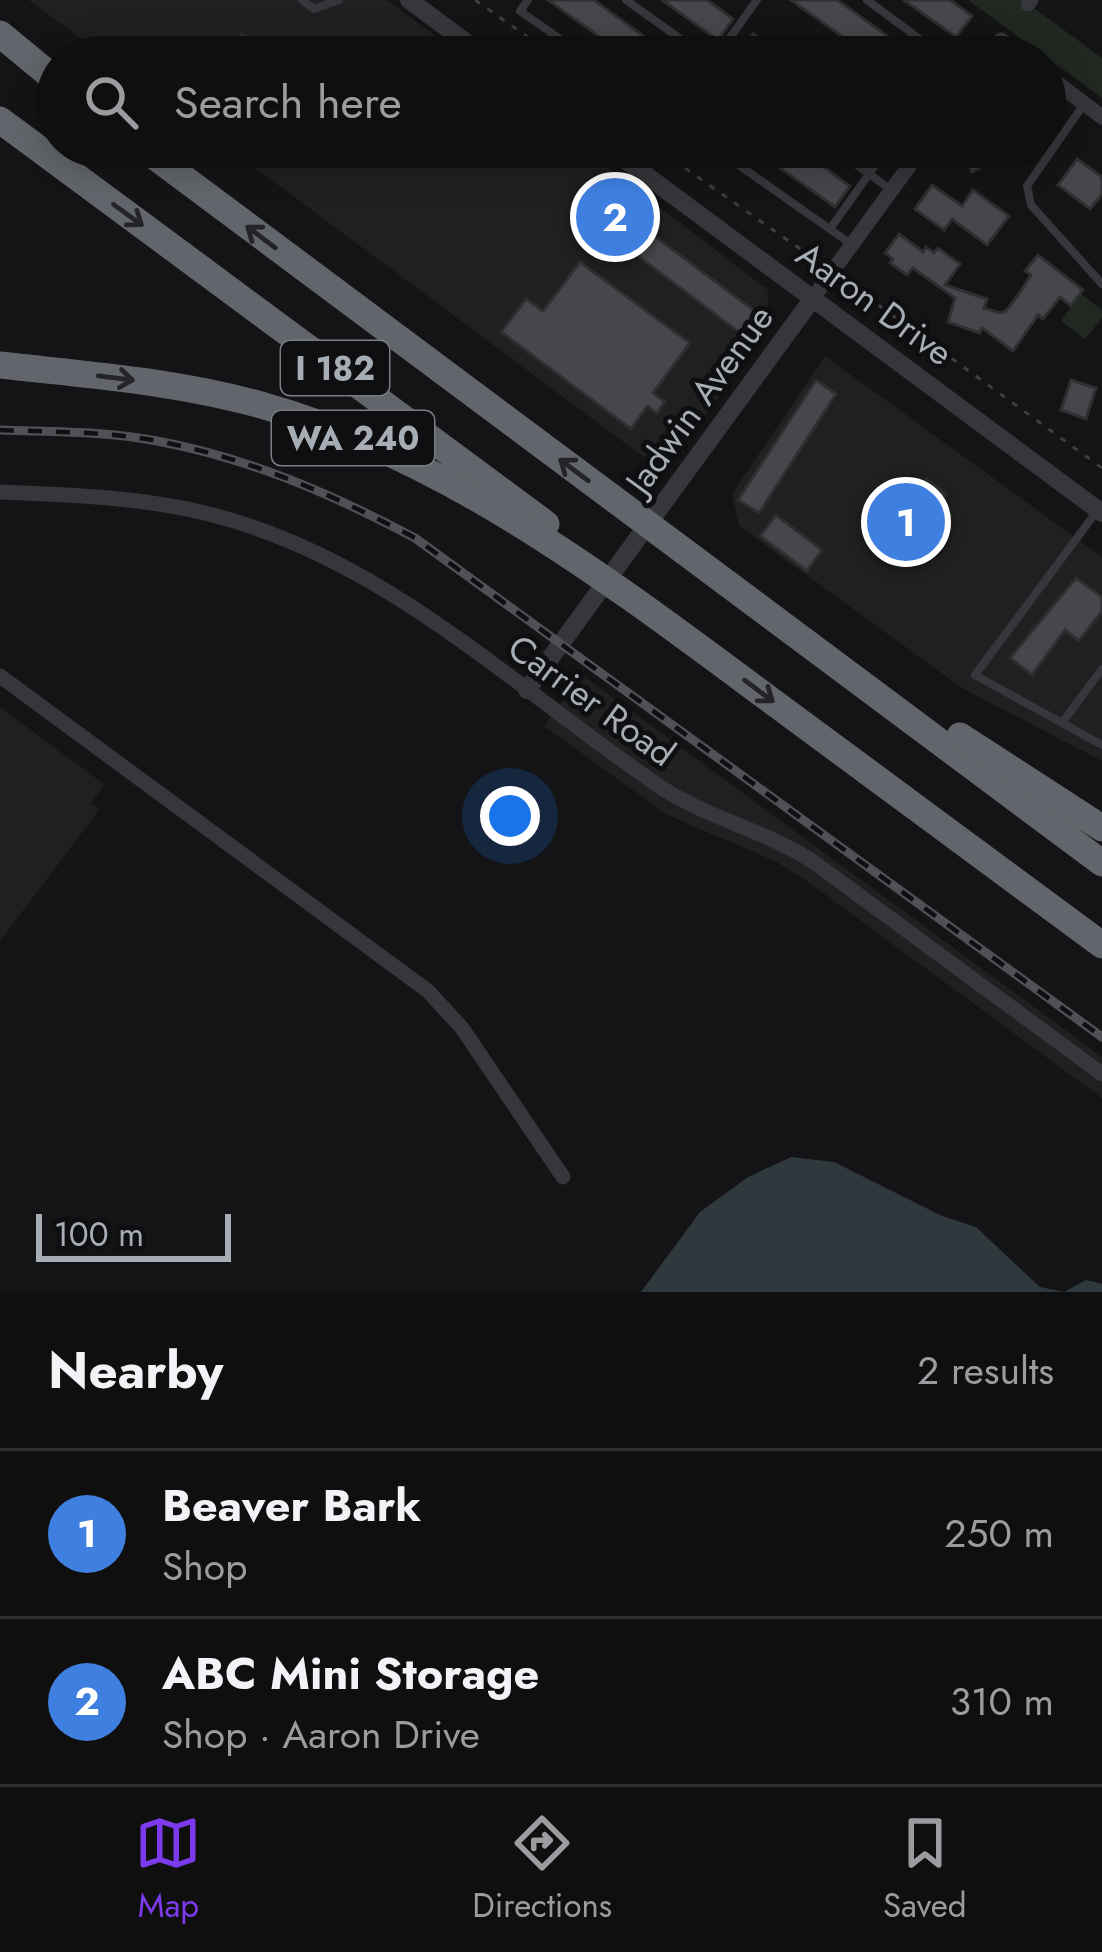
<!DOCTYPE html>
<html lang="en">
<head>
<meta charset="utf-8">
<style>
  body { margin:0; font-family:Jost,sans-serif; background:#181819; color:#f1f3f6 }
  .scale { position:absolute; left:36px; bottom:30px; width:195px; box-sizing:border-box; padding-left:12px; border:6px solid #a7adb4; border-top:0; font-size:33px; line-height:42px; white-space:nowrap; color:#a7adb4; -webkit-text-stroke:9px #0f0f11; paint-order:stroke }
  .you { position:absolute; left:510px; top:816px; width:42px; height:42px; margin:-30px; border:9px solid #fff; border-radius:50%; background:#1a73e8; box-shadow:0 0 0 18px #1a73e833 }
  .badge { display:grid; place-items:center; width:78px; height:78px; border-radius:50%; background:#7c3aed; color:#fff; font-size:39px; font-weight:700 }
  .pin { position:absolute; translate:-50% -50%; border:6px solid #fff; box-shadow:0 3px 12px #0006 }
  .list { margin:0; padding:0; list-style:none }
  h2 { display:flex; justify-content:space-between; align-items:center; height:156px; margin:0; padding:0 48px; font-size:51px }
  h2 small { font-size:39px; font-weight:400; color:#9b9c9f }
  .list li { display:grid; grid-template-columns:78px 1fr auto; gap:36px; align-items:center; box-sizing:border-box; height:168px; padding:0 48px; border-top:3px solid #2f2f30 }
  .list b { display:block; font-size:45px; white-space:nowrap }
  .list p { margin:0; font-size:39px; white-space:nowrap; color:#9b9c9f }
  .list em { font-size:39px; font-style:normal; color:#9b9c9f }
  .icon { flex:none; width:66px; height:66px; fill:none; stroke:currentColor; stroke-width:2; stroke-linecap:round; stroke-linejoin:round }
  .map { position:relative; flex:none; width:1102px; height:1292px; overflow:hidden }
  .search { position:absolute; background:#0f0f10; box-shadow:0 6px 30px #0003; left:36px; right:36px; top:36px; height:132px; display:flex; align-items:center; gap:30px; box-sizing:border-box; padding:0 42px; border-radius:66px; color:#9b9c9f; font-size:45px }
  .sheet { height:492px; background:#0f0f10 }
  nav { display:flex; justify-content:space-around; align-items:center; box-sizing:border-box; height:168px; border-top:3px solid #2f2f30; background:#0f0f10; font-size:33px; color:#9b9c9f }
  nav a { display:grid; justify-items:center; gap:6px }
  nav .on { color:#7c3aed }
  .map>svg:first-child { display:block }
  .built { fill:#202022 }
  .green { fill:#212821 }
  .water { fill:#2f383d }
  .building { fill:#46474a; stroke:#2e2f31; stroke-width:3 }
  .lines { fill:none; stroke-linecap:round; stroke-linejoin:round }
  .path { stroke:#3c3e41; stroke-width:3; stroke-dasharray:6 9; stroke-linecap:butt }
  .service { stroke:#36373a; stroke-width:8 }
  .minor { stroke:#36373a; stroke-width:15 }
  .tertiary { stroke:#36373a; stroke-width:18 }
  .motorway { stroke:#62656b; stroke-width:27 }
  .rail-casing { stroke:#4f5155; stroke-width:9 }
  .rail { stroke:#0f0f11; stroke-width:4.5; stroke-dasharray:14; stroke-linecap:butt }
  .oneway { stroke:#242428 }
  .labels { text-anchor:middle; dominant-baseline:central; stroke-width:10; stroke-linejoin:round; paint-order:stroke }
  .shield { fill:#0f0f11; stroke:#797e83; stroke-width:3 }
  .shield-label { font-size:33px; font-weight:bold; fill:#a7adb4 }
  .street-label { font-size:36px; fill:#a7adb4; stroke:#0f0f11 }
</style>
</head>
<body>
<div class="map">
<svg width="1102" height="1292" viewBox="0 0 1102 1292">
  <rect width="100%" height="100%" fill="#141416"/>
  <g class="built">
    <path d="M29,0H387L464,57H106Z"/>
    <path d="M227,147H581L768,290L767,330L664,472Z"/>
    <path d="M825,356L1102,557V761L962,688L739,526L732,494Z"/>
    <path d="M581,674L1102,1057V1098L804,879L775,861L667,815L544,726Z"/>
    <path d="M0,707L104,784L91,804L99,810L0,941Z"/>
  </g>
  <g class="green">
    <path d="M968,0H1023L1102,58V98Z"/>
    <path d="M1081,294L1102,310V318L1085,339L1061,321Z"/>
  </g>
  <path class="water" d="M791,1157L834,1162L942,1216L976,1227L1040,1287L1064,1292L1086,1280L1102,1284V1292H641L700,1212L748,1177Z"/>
  <g class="building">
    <path d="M548,0H594L672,57H628Z"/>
    <path d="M662,0H707L733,19L718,40Z"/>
    <path d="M791,0H837L917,57H871Z"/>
    <path d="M904,0H950L972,16L956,37Z"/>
    <path d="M242,34L271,57H224Z"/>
    <path d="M753,34L785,57H736Z"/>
    <path d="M751,147H796L850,186L835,207Z"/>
    <path d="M960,147H1020L972,172Z"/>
    <path d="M1077,159L1102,177V194L1090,209L1058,185Z"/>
    <path d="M932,185L962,206L973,190L1009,216L987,245L952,219L944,230L915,209Z"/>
    <path d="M613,205L756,312L740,333L598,226Z"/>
    <path d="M899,234L923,252L926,247L934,253L938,248L960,264L945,285L987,299L984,308L1000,313L1006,311L1019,294L1031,275L1025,271L1038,255L1083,290L1071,306L1060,297L1043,319L1038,315L1013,351L982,328L980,333L948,322L955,298L913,268L907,275L890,263L893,259L885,253Z"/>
    <path d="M580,262L690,343L653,393L665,402L657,413L647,406L631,429L501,332L526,299L543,311Z"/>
    <path d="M816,380L836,394L759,513L738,500Z"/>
    <path d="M1071,380L1096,388L1086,419L1061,410Z"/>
    <path d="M926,479L946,494L935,509L947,517L914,562L866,527L899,482L915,494Z"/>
    <path d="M776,515L822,550L807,571L760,536Z"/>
    <path d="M1076,578L1102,597V611L1079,641L1065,630L1032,675L1010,658Z"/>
  </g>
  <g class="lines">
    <g class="path">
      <path d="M475,0L556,57"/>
      <path d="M663,148L672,159L806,253L812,266"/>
      <path d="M852,294L866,296L1102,468"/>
    </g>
    <g class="service">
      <path d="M302,0L314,9L339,0"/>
      <path d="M528,0L520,11L586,57"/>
      <path d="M626,0L706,57"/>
      <path d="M867,0L944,57"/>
      <path d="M716,57L757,0"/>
      <path d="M1084,104L1027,186L1031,205L1102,284"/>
      <path d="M713,147L851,244"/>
      <path d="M832,147L890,189"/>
      <path d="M637,166L651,147"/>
      <path d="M830,229L888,147"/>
      <path d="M1097,511L975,675L1102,745"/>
      <path d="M1062,723L1102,669"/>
    </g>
    <g class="minor">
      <path d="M1028,4L1031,0"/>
      <path d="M988,57L1001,40L1023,57"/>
      <path d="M1045,74L1102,117"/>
      <path d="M813,298L923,147"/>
      <path d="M0,492C70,495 140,497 209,514C385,558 513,687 659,786C708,819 766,830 815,863L1102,1074"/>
      <path d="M0,676L428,991L462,1028L563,1177"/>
    </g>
    <g class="tertiary">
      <path d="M409,0L486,57"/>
      <path d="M608,147L1102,513"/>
      <path d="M527,690L813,298"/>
    </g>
    <g class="motorway">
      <path d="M0,34L57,81"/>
      <path d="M0,120L546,524"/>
      <path d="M142,147L1102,863"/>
      <path d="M0,365C88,375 176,381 261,405C448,457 611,582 765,696C877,779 990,862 1102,945"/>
      <path d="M960,736L1102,828"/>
    </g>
    <defs>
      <path id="rail" d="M0,430C51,432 106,431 157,441C249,458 332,494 415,538L1102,1037"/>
    </defs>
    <use href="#rail" class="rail-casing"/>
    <use href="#rail" class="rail"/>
  </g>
  <defs><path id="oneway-shaft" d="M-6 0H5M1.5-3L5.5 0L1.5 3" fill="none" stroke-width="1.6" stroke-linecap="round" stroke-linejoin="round" transform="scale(3)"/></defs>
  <g class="oneway">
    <use href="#oneway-shaft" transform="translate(128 215) rotate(36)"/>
    <use href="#oneway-shaft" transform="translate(261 237) rotate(-143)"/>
    <use href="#oneway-shaft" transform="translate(116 378) rotate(7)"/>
    <use href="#oneway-shaft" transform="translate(574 470) rotate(-143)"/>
    <use href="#oneway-shaft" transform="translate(759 691) rotate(37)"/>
  </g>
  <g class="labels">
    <g class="shield">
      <rect x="281" y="341" width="108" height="54" rx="9"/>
      <rect x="272" y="411" width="162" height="54" rx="9"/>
    </g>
    <g class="shield-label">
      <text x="335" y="368">I 182</text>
      <text x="353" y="438">WA 240</text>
    </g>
    <g class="street-label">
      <text transform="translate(875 303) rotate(36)">Aaron Drive</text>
      <text transform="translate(699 399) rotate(-54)">Jadwin Avenue</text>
      <text transform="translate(592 700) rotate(36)">Carrier Road</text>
    </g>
  </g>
</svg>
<div class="scale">100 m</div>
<div class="you"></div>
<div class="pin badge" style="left:906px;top:522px;background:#3f7fe0">1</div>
<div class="pin badge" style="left:615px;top:217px;background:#3f7fe0">2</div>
<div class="search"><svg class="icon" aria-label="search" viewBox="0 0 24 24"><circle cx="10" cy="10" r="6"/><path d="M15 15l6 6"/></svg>Search here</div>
</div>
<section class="sheet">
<h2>Nearby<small>2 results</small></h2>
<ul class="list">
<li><span class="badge" style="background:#3f7fe0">1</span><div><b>Beaver Bark</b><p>Shop</p></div><em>250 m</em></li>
<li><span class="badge" style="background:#3f7fe0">2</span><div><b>ABC Mini Storage</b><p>Shop · Aaron Drive</p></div><em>310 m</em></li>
</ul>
</section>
<nav>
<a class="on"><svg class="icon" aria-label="map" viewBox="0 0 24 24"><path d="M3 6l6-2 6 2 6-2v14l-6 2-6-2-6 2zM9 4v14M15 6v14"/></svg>Map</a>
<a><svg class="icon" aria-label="directions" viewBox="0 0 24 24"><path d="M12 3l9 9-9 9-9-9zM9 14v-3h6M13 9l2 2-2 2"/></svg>Directions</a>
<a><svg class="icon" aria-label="saved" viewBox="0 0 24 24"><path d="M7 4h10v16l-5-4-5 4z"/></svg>Saved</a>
</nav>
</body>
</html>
